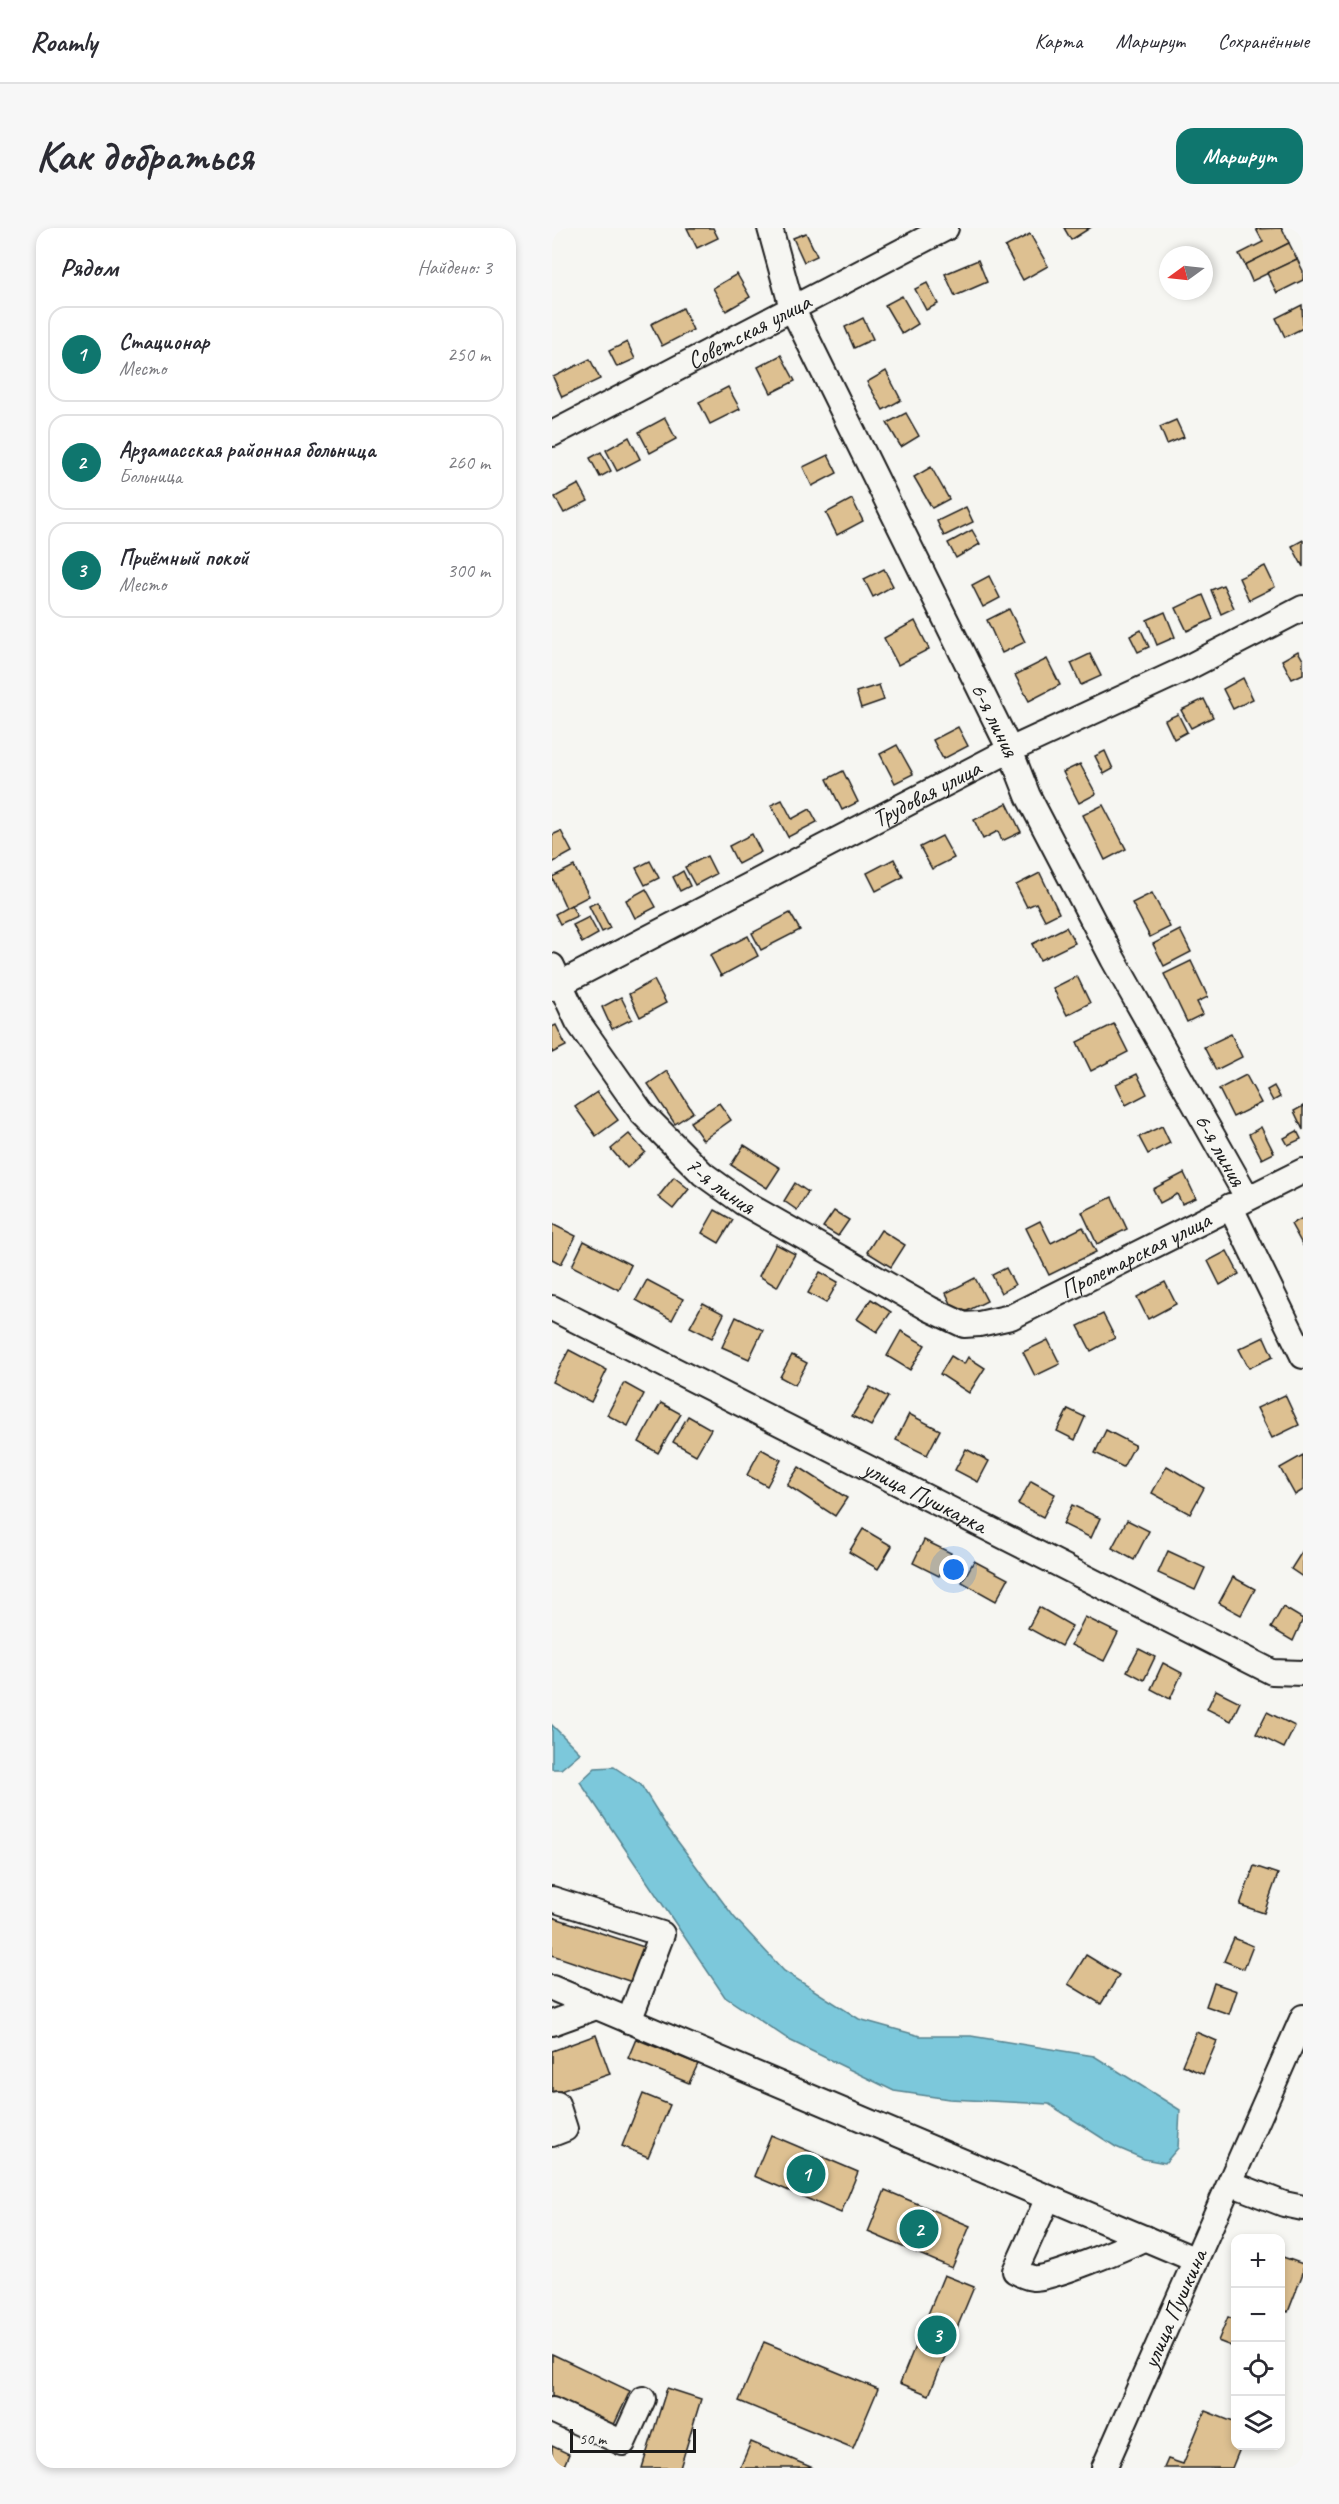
<!DOCTYPE html>
<html lang="ru">
<head>
<meta charset="utf-8">
<style>
  body { margin:0; font-family:Caveat,sans-serif; background:#f7f7f7; color:#2b2b33 }
  .controls { position:absolute; right:18px; bottom:18px; display:grid; overflow:hidden; border-radius:12px; box-shadow:0 3px 9px #0003 }
  .controls button { width:54px; height:54px; display:grid; place-items:center; padding:0; border:0; border-bottom:2px solid #e1e1e2; background:#fff; color:#2b2b33; font:30px sans-serif }
  .compass { position:absolute; left:607px; top:18px; width:54px; height:54px; border-radius:50%; background:#fff; box-shadow:0 3px 9px #0003; rotate:255deg }
  .scale { position:absolute; left:18px; bottom:15px; width:126px; box-sizing:border-box; padding-left:6px; border:3px solid #1c1c1c; border-top:0; font-size:16px; line-height:21px; white-space:nowrap; color:#1c1c1c; -webkit-text-stroke:4px #f6f6f2; paint-order:stroke }
  .you { position:absolute; left:402px; top:1342px; width:21px; height:21px; margin:-15px; border:4px solid #fff; border-radius:50%; background:#1a73e8; box-shadow:0 0 0 9px #1a73e833 }
  .badge { display:grid; place-items:center; width:39px; height:39px; border-radius:50%; background:#0f766e; color:#fff; font-size:20px; font-weight:700 }
  .pin { position:absolute; translate:-50% -50%; border:3px solid #fff; box-shadow:0 2px 6px #0006 }
  .list { margin:0; padding:0; list-style:none }
  h2 { display:flex; justify-content:space-between; align-items:center; height:78px; margin:0; padding:0 24px; font-size:26px }
  h2 small { font-size:20px; font-weight:400; color:#7c7c81 }
  .list li { display:grid; grid-template-columns:39px 1fr auto; gap:18px; align-items:center; box-sizing:border-box; height:96px; margin:0 12px 12px; padding:0 12px; border:2px solid #e1e1e2; border-radius:18px }
  .list b { display:block; font-size:22px; white-space:nowrap }
  .list p { margin:0; font-size:20px; white-space:nowrap; color:#7c7c81 }
  .list em { font-size:20px; font-style:normal; color:#7c7c81 }
  .icon { flex:none; width:33px; height:33px; fill:none; stroke:currentColor; stroke-width:2; stroke-linecap:round; stroke-linejoin:round }
  .map { position:relative; flex:none; width:751px; height:2240px; overflow:hidden; border-radius:18px }
  header { display:flex; align-items:center; gap:36px; box-sizing:border-box; height:84px; padding:0 30px; background:#fff; border-bottom:2px solid #e1e1e2 }
  header strong { font-size:28px }
  nav { display:flex; gap:33px; margin-inline-start:auto; font-size:21px }
  .intro { display:flex; align-items:center; justify-content:space-between; box-sizing:border-box; height:144px; padding:0 36px }
  h1 { margin:0; font-size:42px }
  .button { padding:15px 27px; border-radius:18px; background:#0f766e; color:#fff; font-size:21px; font-weight:700 }
  main { display:flex; gap:36px; padding:0 36px }
  aside { flex:1; background:#fff; border-radius:18px; box-shadow:0 3px 9px #0003 }
  .map>svg:first-child { display:block }
  .water { fill:#7cc8db; stroke:#56838f; stroke-width:1.5 }
  .building { fill:#ddc091; stroke:#1c1c1c; stroke-width:1.5 }
  .lines { fill:none; stroke-linecap:round; stroke-linejoin:round }
  .minor-casing { stroke:#1c1c1c; stroke-width:28 }
  .minor { stroke:#f6f6f2; stroke-width:24 }
  .labels { text-anchor:middle; dominant-baseline:central; stroke-width:6; stroke-linejoin:round; paint-order:stroke }
  .street-label { font-size:24px; fill:#1c1c1c; stroke:#f6f6f2 }
</style>
</head>
<body>
<header>
<strong>Roamly</strong>
<nav><a>Карта</a><a>Маршрут</a><a>Сохранённые</a></nav>
</header>
<div class="intro"><h1>Как добраться</h1><a class="button">Маршрут</a></div>
<main>
<aside>
<h2>Рядом<small>Найдено: 3</small></h2>
<ul class="list">
<li><span class="badge">1</span><div><b>Стационар</b><p>Место</p></div><em>250 m</em></li>
<li><span class="badge">2</span><div><b>Арзамасская районная больница</b><p>Больница</p></div><em>260 m</em></li>
<li><span class="badge">3</span><div><b>Приёмный покой</b><p>Место</p></div><em>300 m</em></li>
</ul>
</aside>
<div class="map">
<svg width="751" height="2240" viewBox="0 0 751 2240">
  <rect width="100%" height="100%" fill="#f6f6f2"/>
  <filter id="ink" filterUnits="userSpaceOnUse"><feTurbulence type="fractalNoise" baseFrequency=".0167" numOctaves="2"/><feDisplacementMap in="SourceGraphic" scale="12" xChannelSelector="R" yChannelSelector="G"/><feConvolveMatrix kernelMatrix="1 2 1 2 8 2 1 2 1" color-interpolation-filters="sRGB"/></filter>
  <g filter="url(#ink)">
    <g class="water">
      <path d="M0,1497L28,1525L9,1541H0Z"/>
      <path d="M62,1539L89,1557L115,1599L182,1689L232,1743L307,1791L368,1808H419L542,1828L628,1882L626,1920L613,1935L592,1931L564,1919L497,1876L397,1871L342,1863L239,1813L173,1769L28,1554L43,1540Z"/>
    </g>
    <g class="building">
      <path d="M135,0H161L166,10L145,20Z"/>
      <path d="M512,0H538L519,12Z"/>
      <path d="M730,0L737,15L693,37L687,26L711,14L704,1Z"/>
      <path d="M254,5L265,28L252,34L241,10Z"/>
      <path d="M478,6L496,38L471,52L453,19Z"/>
      <path d="M737,15L745,31L700,53L693,37Z"/>
      <path d="M745,31L751,43V52L725,65L715,45Z"/>
      <path d="M426,32L435,54L403,68L393,46Z"/>
      <path d="M185,46L198,69L174,83L161,60Z"/>
      <path d="M375,55L386,76L374,82L363,61Z"/>
      <path d="M350,68L366,96L350,106L333,77Z"/>
      <path d="M750,77L751,100L733,109L724,90Z"/>
      <path d="M131,80L141,102L110,118L99,96Z"/>
      <path d="M311,90L321,111L302,120L293,99Z"/>
      <path d="M75,114L83,131L65,139L57,123Z"/>
      <path d="M229,127L243,153L219,165L206,139Z"/>
      <path d="M38,131L48,151L10,169L1,149Z"/>
      <path d="M334,143L349,172L331,182L315,154Z"/>
      <path d="M176,159L188,181L158,196L147,174Z"/>
      <path d="M354,185L367,208L349,219L335,195Z"/>
      <path d="M113,190L124,211L98,225L87,204Z"/>
      <path d="M624,192L632,209L615,216L608,199Z"/>
      <path d="M77,209L88,231L65,243L54,222Z"/>
      <path d="M49,224L59,243L48,249L38,230Z"/>
      <path d="M276,227L285,245L260,258L251,239Z"/>
      <path d="M379,239L397,271L380,280L362,249Z"/>
      <path d="M27,256L36,273L12,285L3,269Z"/>
      <path d="M300,271L311,293L285,307L274,285Z"/>
      <path d="M414,279L421,294L392,308L385,293Z"/>
      <path d="M420,302L428,316L404,330L396,315Z"/>
      <path d="M751,312V339L740,318Z"/>
      <path d="M713,338L723,359L697,372L687,350Z"/>
      <path d="M332,341L341,358L321,369L312,351Z"/>
      <path d="M437,348L448,370L431,379L420,357Z"/>
      <path d="M671,357L682,380L669,386L659,362Z"/>
      <path d="M651,367L661,391L635,403L624,380Z"/>
      <path d="M457,381L473,414L450,425L435,392Z"/>
      <path d="M613,384L623,409L605,417L595,392Z"/>
      <path d="M363,393L377,421L346,437L332,410Z"/>
      <path d="M589,402L597,419L586,424L578,408Z"/>
      <path d="M746,423L751,432V446L740,451L730,432Z"/>
      <path d="M538,426L549,448L529,457L519,435Z"/>
      <path d="M495,431L508,457L477,473L463,447Z"/>
      <path d="M691,450L701,471L681,481L671,461Z"/>
      <path d="M327,457L332,472L309,480L304,464Z"/>
      <path d="M652,471L661,489L639,500L629,482Z"/>
      <path d="M626,486L635,504L622,511L613,492Z"/>
      <path d="M406,499L416,518L391,531L381,512Z"/>
      <path d="M345,517L361,546L343,555L328,526Z"/>
      <path d="M553,523L561,541L552,546L543,528Z"/>
      <path d="M528,536L544,566L527,575L511,544Z"/>
      <path d="M291,543L306,574L290,582L275,551Z"/>
      <path d="M230,572L240,591L258,581L265,594L236,609L219,577Z"/>
      <path d="M455,575L469,604L450,613L446,603L431,611L422,592Z"/>
      <path d="M551,577L574,621L553,632L531,587Z"/>
      <path d="M9,603L20,624L0,635V607Z"/>
      <path d="M200,606L209,624L186,636L177,618Z"/>
      <path d="M390,608L402,630L380,641L368,619Z"/>
      <path d="M155,628L164,646L143,657L133,639Z"/>
      <path d="M342,631L351,649L324,663L315,645Z"/>
      <path d="M98,633L107,650L93,657L84,640Z"/>
      <path d="M22,638L37,668L14,680L0,649Z"/>
      <path d="M131,643L138,658L128,663L121,649Z"/>
      <path d="M488,645L507,685L493,692L484,675L475,679L464,657Z"/>
      <path d="M94,661L104,679L83,690L74,672Z"/>
      <path d="M600,665L618,699L598,709L580,675Z"/>
      <path d="M45,674L58,700L50,704L37,678Z"/>
      <path d="M19,677L25,688L8,696L3,686Z"/>
      <path d="M238,685L248,702L209,722L200,705Z"/>
      <path d="M37,689L46,706L30,715L21,697Z"/>
      <path d="M514,699L523,715L488,732L480,716Z"/>
      <path d="M628,702L639,724L612,738L601,716Z"/>
      <path d="M196,708L206,728L169,748L158,727Z"/>
      <path d="M639,733L656,769L645,774L651,786L635,794L612,746Z"/>
      <path d="M525,748L538,775L515,787L501,760Z"/>
      <path d="M102,752L114,775L88,789L77,766Z"/>
      <path d="M69,769L80,791L60,801L50,779Z"/>
      <path d="M562,796L576,824L539,843L525,814Z"/>
      <path d="M4,797L14,818L0,825V799Z"/>
      <path d="M679,806L690,829L664,842L652,819Z"/>
      <path d="M115,843L141,884L123,896L96,856Z"/>
      <path d="M585,846L595,866L574,877L564,856Z"/>
      <path d="M694,847L709,875L681,889L667,861Z"/>
      <path d="M722,858L728,869L721,873L715,862Z"/>
      <path d="M45,864L66,892L44,908L23,879Z"/>
      <path d="M167,875L179,892L151,912L138,894Z"/>
      <path d="M751,878V902L742,883Z"/>
      <path d="M610,898L618,915L596,926L587,909Z"/>
      <path d="M709,899L722,925L710,931L697,906Z"/>
      <path d="M745,903L749,911L736,917L732,910Z"/>
      <path d="M77,906L93,924L75,940L59,921Z"/>
      <path d="M192,917L228,940L215,960L179,937Z"/>
      <path d="M632,945L644,970L630,976L625,966L608,975L601,961Z"/>
      <path d="M122,949L137,961L121,981L106,969Z"/>
      <path d="M243,955L256,964L245,982L232,973Z"/>
      <path d="M560,969L575,1001L545,1016L530,984Z"/>
      <path d="M163,982L181,992L167,1015L150,1005Z"/>
      <path d="M282,983L297,992L286,1008L271,999Z"/>
      <path d="M751,990V1018L739,996Z"/>
      <path d="M488,993L499,1015L531,999L544,1024L497,1047L474,1000Z"/>
      <path d="M0,996L24,1008L9,1036L0,1031Z"/>
      <path d="M329,1002L353,1017L339,1039L315,1024Z"/>
      <path d="M32,1013L79,1037L67,1062L20,1038Z"/>
      <path d="M224,1016L243,1026L225,1059L207,1048Z"/>
      <path d="M675,1023L687,1046L668,1057L656,1033Z"/>
      <path d="M454,1040L463,1057L449,1065L440,1047Z"/>
      <path d="M268,1044L286,1054L274,1075L256,1065Z"/>
      <path d="M423,1050L435,1073L405,1088L394,1065Z"/>
      <path d="M95,1052L131,1071L120,1092L84,1072Z"/>
      <path d="M613,1054L624,1076L596,1091L585,1069Z"/>
      <path d="M319,1071L339,1084L325,1104L305,1091Z"/>
      <path d="M151,1075L172,1086L160,1110L138,1099Z"/>
      <path d="M551,1086L563,1110L539,1123L526,1098Z"/>
      <path d="M184,1089L211,1102L197,1131L170,1119Z"/>
      <path d="M349,1103L373,1117L358,1142L335,1128Z"/>
      <path d="M712,1109L721,1129L697,1140L687,1121Z"/>
      <path d="M496,1112L508,1136L483,1148L471,1124Z"/>
      <path d="M17,1122L55,1142L39,1174L0,1154Z"/>
      <path d="M240,1127L255,1135L243,1157L228,1149Z"/>
      <path d="M399,1128L412,1136L416,1129L433,1140L417,1165L388,1146Z"/>
      <path d="M72,1155L92,1166L76,1198L55,1187Z"/>
      <path d="M318,1159L336,1169L319,1198L300,1188Z"/>
      <path d="M733,1167L747,1197L720,1210L705,1180Z"/>
      <path d="M109,1175L129,1186L106,1225L87,1214Z"/>
      <path d="M516,1181L533,1189L523,1212L505,1203Z"/>
      <path d="M357,1186L388,1202L375,1227L344,1212Z"/>
      <path d="M136,1188L159,1201L144,1227L121,1214Z"/>
      <path d="M554,1202L583,1217L571,1239L543,1225Z"/>
      <path d="M209,1221L229,1232L215,1258L195,1247Z"/>
      <path d="M414,1221L437,1233L426,1254L403,1242Z"/>
      <path d="M751,1227V1262L743,1267L728,1240Z"/>
      <path d="M615,1238L652,1260L638,1286L600,1265Z"/>
      <path d="M247,1239L295,1270L283,1288L235,1257Z"/>
      <path d="M479,1253L503,1266L491,1289L466,1276Z"/>
      <path d="M520,1277L548,1290L539,1310L511,1296Z"/>
      <path d="M575,1292L597,1303L582,1332L560,1320Z"/>
      <path d="M311,1301L340,1318L326,1341L297,1324Z"/>
      <path d="M372,1312L399,1325L387,1348L361,1335Z"/>
      <path d="M751,1322V1349L739,1341Z"/>
      <path d="M616,1323L653,1340L643,1362L606,1345Z"/>
      <path d="M422,1333L456,1351L444,1373L410,1354Z"/>
      <path d="M681,1349L703,1361L689,1387L667,1375Z"/>
      <path d="M487,1379L520,1398L509,1418L476,1400Z"/>
      <path d="M731,1379L751,1391L741,1413L719,1400Z"/>
      <path d="M533,1389L566,1405L552,1433L519,1417Z"/>
      <path d="M587,1421L603,1429L592,1452L575,1443Z"/>
      <path d="M611,1435L630,1445L618,1471L599,1461Z"/>
      <path d="M664,1462L688,1474L679,1493L655,1481Z"/>
      <path d="M715,1484L743,1498L732,1520L704,1506Z"/>
      <path d="M702,1638L726,1646L712,1685L688,1677Z"/>
      <path d="M0,1689L95,1720L83,1755L0,1727Z"/>
      <path d="M682,1710L701,1718L692,1741L672,1733Z"/>
      <path d="M534,1727L567,1747L549,1776L516,1756Z"/>
      <path d="M662,1755L685,1763L677,1786L654,1778Z"/>
      <path d="M644,1804L665,1813L651,1846L630,1837Z"/>
      <path d="M44,1807L58,1846L0,1866V1823Z"/>
      <path d="M84,1811L146,1836L137,1855L76,1830Z"/>
      <path d="M91,1866L118,1877L96,1929L70,1918Z"/>
      <path d="M219,1907L306,1944L289,1985L202,1948Z"/>
      <path d="M333,1962L418,1998L400,2040L316,2004Z"/>
      <path d="M728,2028L751,2036V2045L736,2084L728,2081Z"/>
      <path d="M392,2047L422,2059L377,2167L348,2155Z"/>
      <path d="M676,2089L684,2092V2108L679,2118L666,2113Z"/>
      <path d="M212,2114L326,2161L301,2220L187,2173Z"/>
      <path d="M0,2126L78,2163L60,2201L0,2173Z"/>
      <path d="M115,2160L149,2171L128,2240H90Z"/>
      <path d="M653,2183L684,2195V2218H689L680,2240H612L616,2231L631,2236Z"/>
      <path d="M199,2214L261,2240H188Z"/>
      <path d="M0,2218L17,2226L11,2240H0Z"/>
    </g>
    <g class="lines">
      <defs>
        <g id="minor">
          <path id="s1" d="M218,0L240,80L458,522L476,568L561,731L695,969"/>
          <path id="s2" d="M0,206L394,0"/>
          <path id="s3" d="M0,738L26,794L90,885L151,946L190,974L378,1081L412,1097L427,1096L459,1089L751,943"/>
          <path id="s4" d="M0,760L458,522L631,442L751,380"/>
          <path d="M678,978L751,1128"/>
          <path id="s5" d="M0,1080L720,1444L751,1445"/>
          <path d="M0,1671L110,1706L77,1793"/>
          <path d="M0,1760L644,2032"/>
          <path d="M0,1795L44,1779"/>
          <path d="M0,1878L5,1876L13,1901L0,1906"/>
          <path d="M678,1955L732,1976L751,1980"/>
          <path d="M496,1970L463,2043C468,2046 475,2049 481,2050C497,2052 575,2019 593,2010"/>
          <path d="M0,2182L71,2215L91,2171"/>
          <path id="s6" d="M552,2240L751,1789"/>
        </g>
      </defs>
      <use href="#minor" class="minor-casing"/>
      <use href="#minor" class="minor"/>
    </g>
  </g>
  <g class="labels">
    <g class="street-label">
      <text stroke="none"><textPath href="#s2" startOffset="222">Советская улица</textPath></text>
      <text stroke="none"><textPath href="#s1" startOffset="542">6-я линия</textPath></text>
      <text stroke="none"><textPath href="#s4" startOffset="422">Трудовая улица</textPath></text>
      <text stroke="none"><textPath href="#s1" startOffset="1028">6-я линия</textPath></text>
      <text stroke="none"><textPath href="#s3" startOffset="280">7-я линия</textPath></text>
      <text stroke="none"><textPath href="#s3" startOffset="748">Пролетарская улица</textPath></text>
      <text stroke="none"><textPath href="#s5" startOffset="418">улица Пушкарка</textPath></text>
      <text stroke="none"><textPath href="#s6" startOffset="174">улица Пушкина</textPath></text>
    </g>
  </g>
</svg>
<div class="controls">
<button>+</button>
<button>−</button>
<button><svg class="icon" aria-label="locate" viewBox="0 0 24 24"><circle cx="12" cy="12" r="6"/><path d="M12 2v4M12 18v4M2 12h4M18 12h4"/></svg></button>
<button><svg class="icon" aria-label="layers" viewBox="0 0 24 24"><path d="M12 4l9 5-9 5-9-5zM3 14l9 5 9-5"/></svg></button>
</div>
<svg class="compass" viewBox="-18 -18 36 36"><path d="M0-13l5 13h-10z" fill="#e53935"/><path d="M0 13l5-13h-10z" fill="#7c7c81"/></svg>
<div class="scale">50 m</div>
<div class="you"></div>
<div class="pin badge" style="left:254px;top:1946px">1</div>
<div class="pin badge" style="left:367px;top:2001px">2</div>
<div class="pin badge" style="left:385px;top:2107px">3</div>
</div>
</main>
</body>
</html>
